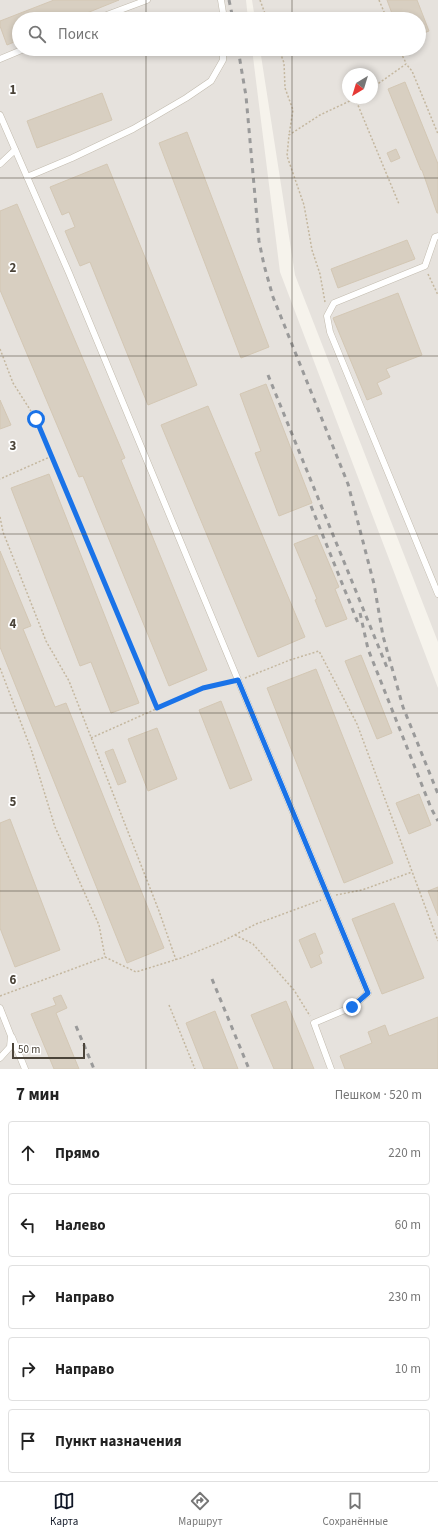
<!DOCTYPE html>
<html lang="ru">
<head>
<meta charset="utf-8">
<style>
  body { margin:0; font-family:"Source Sans 3",sans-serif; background:#f2f2f2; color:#222 }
  .compass { position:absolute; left:342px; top:68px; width:36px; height:36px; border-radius:50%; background:#fff; box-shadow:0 2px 6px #0003; rotate:218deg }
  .scale { position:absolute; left:12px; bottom:10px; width:73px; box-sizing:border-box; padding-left:4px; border:2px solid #4b4439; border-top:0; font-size:11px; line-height:14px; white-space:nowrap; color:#4b4439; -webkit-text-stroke:3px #fff; paint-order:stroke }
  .stop { position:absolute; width:12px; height:12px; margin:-9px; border:3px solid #1a73e8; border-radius:50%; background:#fff }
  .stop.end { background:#1a73e8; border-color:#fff; box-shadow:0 1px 4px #0008 }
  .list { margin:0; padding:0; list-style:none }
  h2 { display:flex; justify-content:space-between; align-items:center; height:52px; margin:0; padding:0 16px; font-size:17px }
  h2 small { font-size:13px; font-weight:400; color:#767676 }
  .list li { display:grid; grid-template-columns:26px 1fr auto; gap:12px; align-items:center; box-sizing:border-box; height:64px; margin:0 8px 8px; padding:0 8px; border:1px solid #e0e0e0; border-radius:4px }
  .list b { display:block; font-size:15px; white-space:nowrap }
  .list em { font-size:13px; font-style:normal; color:#767676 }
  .icon { flex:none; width:22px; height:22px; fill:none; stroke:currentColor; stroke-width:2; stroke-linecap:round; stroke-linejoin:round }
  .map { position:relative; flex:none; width:438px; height:1069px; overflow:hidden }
  .search { position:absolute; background:#fff; box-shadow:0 2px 6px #0003; left:12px; right:12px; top:12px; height:44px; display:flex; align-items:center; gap:10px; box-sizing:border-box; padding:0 14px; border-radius:22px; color:#767676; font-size:15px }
  .sheet { height:412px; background:#fff }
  nav { display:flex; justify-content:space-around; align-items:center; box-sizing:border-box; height:56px; border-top:1px solid #e0e0e0; background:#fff; font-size:11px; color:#767676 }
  nav a { display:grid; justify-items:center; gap:2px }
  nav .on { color:#111827 }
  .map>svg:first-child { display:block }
  .industrial { fill:#e6e2dd; fill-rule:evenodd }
  .building { fill:#d8cfc1; stroke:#d3c7b4 }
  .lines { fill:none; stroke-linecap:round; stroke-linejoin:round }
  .service-casing { stroke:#c2bbae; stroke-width:7 }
  .path { stroke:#c4b79f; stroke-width:1.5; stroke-dasharray:2 2; stroke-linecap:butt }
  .service { stroke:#fff; stroke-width:6 }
  .rail { stroke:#9a9a9a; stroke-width:3; stroke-dasharray:5 5; stroke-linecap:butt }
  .route { stroke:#1a73e8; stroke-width:5 }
  .grid { fill:none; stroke:#4b4439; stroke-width:1; stroke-opacity:0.55 }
  .grid-label { font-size:13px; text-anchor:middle; font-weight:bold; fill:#4b4439; stroke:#fff; stroke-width:3.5; stroke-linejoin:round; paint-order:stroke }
</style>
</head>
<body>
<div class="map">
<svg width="438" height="1069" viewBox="0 0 438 1069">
  <rect width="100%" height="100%" fill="#f6f3ec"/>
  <g class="industrial">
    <path d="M0,0H246L248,19H19V49H252L280,272L438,688V1069H0Z"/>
    <path d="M252,0H438V642L295,275L260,49H419V19H255ZM348,74H372V98H348Z"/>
  </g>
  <g class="building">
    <path d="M54,0H119L72,19H19V40L7,45L0,26V21Z"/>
    <path d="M387,0H417L429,31L419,35V19H394Z"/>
    <path d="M405,82L438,164V213H437L422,170H421L388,89Z"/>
    <path d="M102,93L112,120L37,148L27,121Z"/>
    <path d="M187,132L269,347L241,358L159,143Z"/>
    <path d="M396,149L400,158L391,162L387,153Z"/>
    <path d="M107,164L197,385L148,405L90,262L80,266L65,231L75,227L69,212L62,215L50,187Z"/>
    <path d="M17,204L125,458L121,460L207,670L169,686L83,476L79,477L0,290V211Z"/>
    <path d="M407,240L415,259L338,288L331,269Z"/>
    <path d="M398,293L422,355L386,369L390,377L377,383L382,394L367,400L333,318Z"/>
    <path d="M266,384L312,503L279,516L255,453L261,451L240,394Z"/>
    <path d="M0,400L11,425L0,429Z"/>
    <path d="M208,406L305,637L258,657L161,425Z"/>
    <path d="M49,474L139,703L111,713L91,662L80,666L11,488Z"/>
    <path d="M317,535L339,587L335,589L347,619L326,627L315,600L317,599L294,544Z"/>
    <path d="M0,551L31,626L23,629L55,707L66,703L164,948L127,963L0,647Z"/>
    <path d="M361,655L392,733L377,739L345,661Z"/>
    <path d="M316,669L393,863L344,883L267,688Z"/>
    <path d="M221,701L252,780L230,789L199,710Z"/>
    <path d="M157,728L177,779L148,791L128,739Z"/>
    <path d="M113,749L126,782L118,785L105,752Z"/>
    <path d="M419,794L431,825L409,834L396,803Z"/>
    <path d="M10,819L60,950L15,967L0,928V823Z"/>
    <path d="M438,887V916L428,891Z"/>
    <path d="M394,903L424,978L382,994L352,919Z"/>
    <path d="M315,933L323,953L319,955L322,963L311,968L299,940Z"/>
    <path d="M61,995L67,1008L56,1013L79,1069H54L31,1014L56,1005L53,998Z"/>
    <path d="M286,1001L314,1069H274L251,1015Z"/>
    <path d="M215,1011L238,1069H204L186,1023Z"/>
    <path d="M438,1017V1069H345L340,1056L372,1043L368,1032L385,1025L389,1036Z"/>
  </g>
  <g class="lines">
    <defs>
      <g id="service">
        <path d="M221,0L224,19"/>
        <path d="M96,19L147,0"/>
        <path d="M0,59L24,49"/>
        <path d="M0,115L69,273L368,993L352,1007L314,1023L331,1069"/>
        <path d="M0,164L15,150"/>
        <path d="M27,177L72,158L133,129L186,98L211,81L223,60V49"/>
        <path d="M438,236L435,237L425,266L334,303L327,316L330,332L438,594"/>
        <path d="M0,1008L11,1036L10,1047L0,1058"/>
        <path d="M12,1037L25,1069"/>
      </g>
    </defs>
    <use href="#service" class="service-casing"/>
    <g class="path">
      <path d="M260,0L267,19"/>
      <path d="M379,0L387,19"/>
      <path d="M279,49L284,63L285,88L293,110L289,135"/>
      <path d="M399,49L406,63"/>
      <path d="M372,88L406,64L412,71L438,134"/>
      <path d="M355,98L399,204"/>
      <path d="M428,274L438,295"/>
      <path d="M325,302L320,274L312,250L304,205L287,156L289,135L320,115L356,98"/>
      <path d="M0,349L13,383L36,419L52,456L0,479"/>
      <path d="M52,456L157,708"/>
      <path d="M0,517L3,532L46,641L69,681L159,911L176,960"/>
      <path d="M0,668L31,749L55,827L99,925L105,957"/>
      <path d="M245,678L290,660L319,651L357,724L438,941"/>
      <path d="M91,738L203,688L230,682"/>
      <path d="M336,895L362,890L412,872"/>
      <path d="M235,935L253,944L294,990L310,1016"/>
      <path d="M0,996L105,957L136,972L181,958L223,941L256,924L321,900"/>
      <path d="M169,1005L195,1069"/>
    </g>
    <use href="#service" class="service"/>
    <g class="rail">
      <path d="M229,0L233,19"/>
      <path d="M238,49L246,96L259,241L264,265L273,297L348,484L374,584L383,636L403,707L438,794"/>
      <path d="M268,375L388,670"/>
      <path d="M311,506L358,623"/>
      <path d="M360,613L368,649L431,808L438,821"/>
      <path d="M212,979L249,1069"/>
      <path d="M76,1026L94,1069"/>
    </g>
  </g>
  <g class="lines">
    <path class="route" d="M36,419L157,708L203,688L238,680L368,993L352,1007"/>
  </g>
  <path class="grid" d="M146,0V19M292,0V19M146,49V1069M292,49V1069M0,178H438M0,356H438M0,534H438M0,713H438M0,891H438"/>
  <g class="grid-label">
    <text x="13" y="94">1</text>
    <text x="13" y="272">2</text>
    <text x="13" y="450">3</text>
    <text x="13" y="628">4</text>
    <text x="13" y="806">5</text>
    <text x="13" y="984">6</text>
  </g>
</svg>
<svg class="compass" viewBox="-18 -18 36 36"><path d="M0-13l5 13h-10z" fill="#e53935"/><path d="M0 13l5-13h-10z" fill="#767676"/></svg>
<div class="scale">50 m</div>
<div class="stop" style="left:36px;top:419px"></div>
<div class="stop end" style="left:352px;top:1007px"></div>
<div class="search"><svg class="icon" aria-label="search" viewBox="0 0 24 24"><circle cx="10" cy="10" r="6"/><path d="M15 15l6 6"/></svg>Поиск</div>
</div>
<section class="sheet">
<h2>7 мин<small>Пешком · 520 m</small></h2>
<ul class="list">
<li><svg class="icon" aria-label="ahead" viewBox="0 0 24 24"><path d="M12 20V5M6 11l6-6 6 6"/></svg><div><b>Прямо</b></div><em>220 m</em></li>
<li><svg class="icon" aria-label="left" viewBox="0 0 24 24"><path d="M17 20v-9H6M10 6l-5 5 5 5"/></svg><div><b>Налево</b></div><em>60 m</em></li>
<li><svg class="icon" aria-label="right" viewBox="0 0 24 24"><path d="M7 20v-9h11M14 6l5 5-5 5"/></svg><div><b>Направо</b></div><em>230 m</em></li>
<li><svg class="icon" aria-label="right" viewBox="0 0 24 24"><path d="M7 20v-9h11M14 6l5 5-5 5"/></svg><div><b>Направо</b></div><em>10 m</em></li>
<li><svg class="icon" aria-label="arrive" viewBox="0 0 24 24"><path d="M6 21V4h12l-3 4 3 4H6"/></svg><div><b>Пункт назначения</b></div></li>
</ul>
</section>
<nav>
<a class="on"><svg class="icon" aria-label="map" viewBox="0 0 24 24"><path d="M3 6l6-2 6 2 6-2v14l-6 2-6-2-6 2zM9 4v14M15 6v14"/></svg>Карта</a>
<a><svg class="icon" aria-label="directions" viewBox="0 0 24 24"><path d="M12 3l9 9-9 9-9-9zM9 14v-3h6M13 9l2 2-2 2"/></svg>Маршрут</a>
<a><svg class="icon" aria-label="saved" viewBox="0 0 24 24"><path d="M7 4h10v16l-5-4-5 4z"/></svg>Сохранённые</a>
</nav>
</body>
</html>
